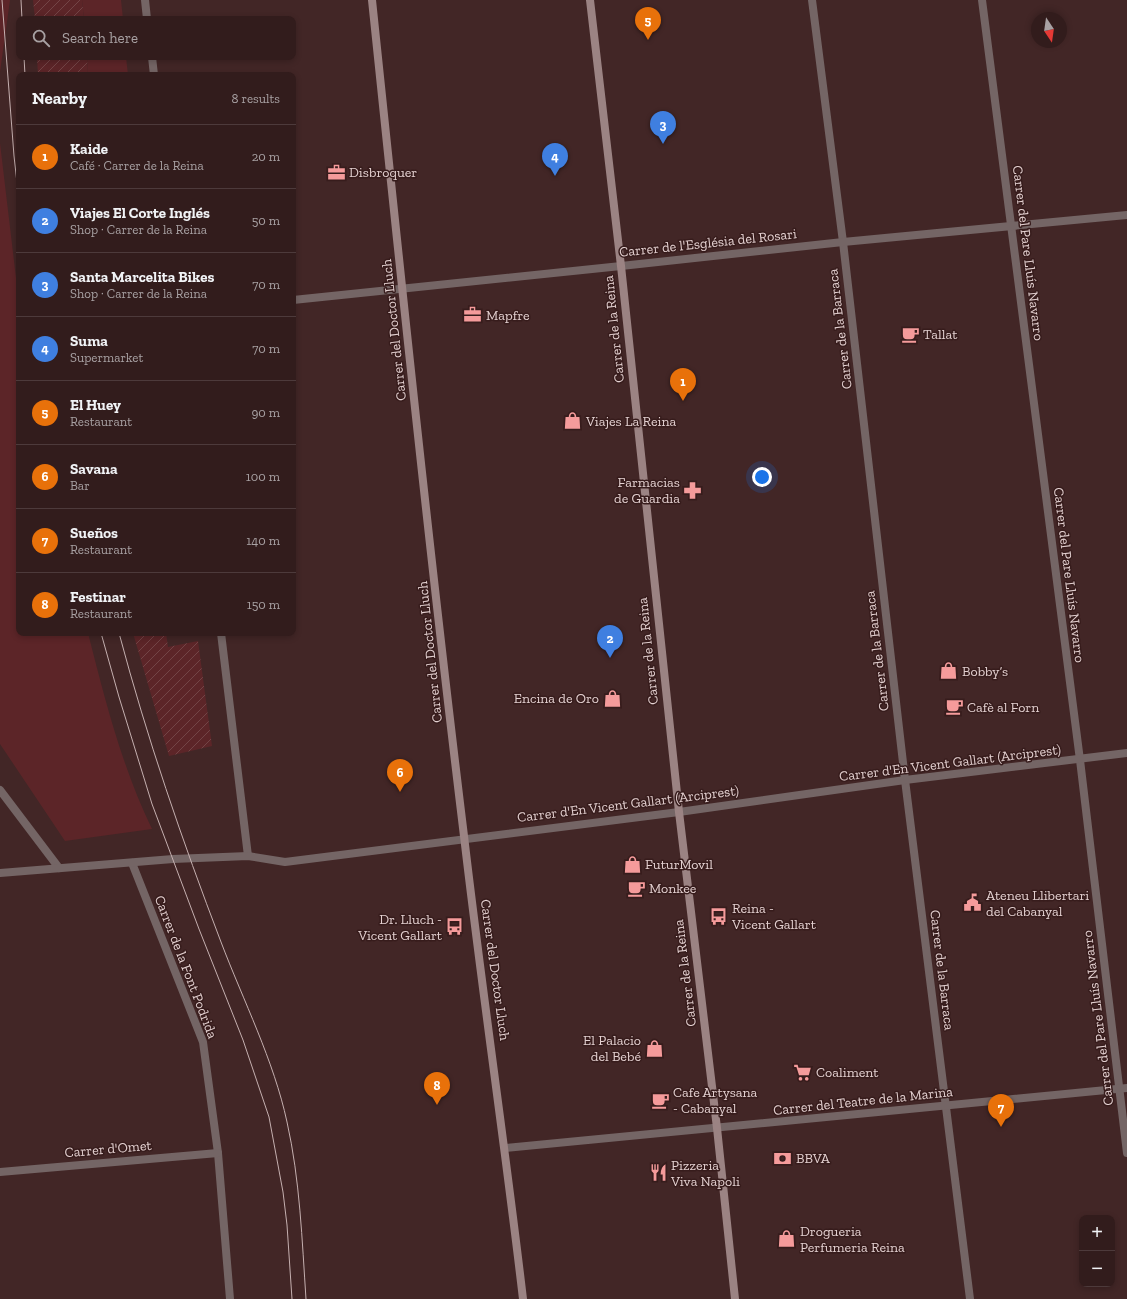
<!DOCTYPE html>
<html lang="en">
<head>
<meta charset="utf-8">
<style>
  body { margin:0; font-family:"Zilla Slab",serif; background:#3d2929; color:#f1f3f6 }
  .controls { position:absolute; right:12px; bottom:12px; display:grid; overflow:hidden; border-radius:8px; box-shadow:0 2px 6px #0003 }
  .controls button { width:36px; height:36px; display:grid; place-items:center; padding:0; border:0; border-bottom:1px solid #4d3a3b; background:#321c1c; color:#f1f3f6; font:20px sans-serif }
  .compass { position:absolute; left:1031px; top:12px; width:36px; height:36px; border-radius:50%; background:#321c1c; box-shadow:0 2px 6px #0003; rotate:167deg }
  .you { position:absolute; left:762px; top:477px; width:14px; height:14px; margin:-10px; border:3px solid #fff; border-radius:50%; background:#1a73e8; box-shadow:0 0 0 6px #1a73e833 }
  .badge { display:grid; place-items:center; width:26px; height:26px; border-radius:50%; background:#f59b9b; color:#fff; font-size:13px; font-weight:700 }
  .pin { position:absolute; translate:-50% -33px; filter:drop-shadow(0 1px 2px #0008) }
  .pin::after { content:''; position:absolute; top:21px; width:14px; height:12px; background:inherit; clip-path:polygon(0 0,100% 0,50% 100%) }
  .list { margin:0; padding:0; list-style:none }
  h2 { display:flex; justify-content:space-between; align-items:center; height:52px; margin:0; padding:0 16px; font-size:17px }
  h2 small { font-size:13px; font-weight:400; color:#a8a1a3 }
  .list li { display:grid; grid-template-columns:26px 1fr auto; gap:12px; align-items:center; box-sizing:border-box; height:64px; padding:0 16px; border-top:1px solid #4d3a3b }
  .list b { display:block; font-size:15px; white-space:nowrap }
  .list p { margin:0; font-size:13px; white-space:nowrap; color:#a8a1a3 }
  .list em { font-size:13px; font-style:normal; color:#a8a1a3 }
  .icon { flex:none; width:22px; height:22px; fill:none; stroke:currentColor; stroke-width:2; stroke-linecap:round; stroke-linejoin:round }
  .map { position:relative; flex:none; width:1127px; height:1299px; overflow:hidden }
  .search { position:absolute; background:#321c1c; box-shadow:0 2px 6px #0003; left:16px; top:16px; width:280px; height:44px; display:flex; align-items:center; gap:10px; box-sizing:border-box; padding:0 14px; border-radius:8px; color:#a8a1a3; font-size:15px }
  .panel { position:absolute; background:#321c1c; box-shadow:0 2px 6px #0003; left:16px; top:72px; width:280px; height:564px; border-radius:8px }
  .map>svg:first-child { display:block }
  .green { fill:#5c2528 }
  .garden { fill:url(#garden-furrows) }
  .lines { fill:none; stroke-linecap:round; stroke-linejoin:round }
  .street { stroke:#746565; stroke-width:8 }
  .secondary { stroke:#9b8383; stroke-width:8 }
  .tram { stroke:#c5b0b0; stroke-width:1 }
  .labels { text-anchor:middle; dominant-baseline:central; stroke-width:3; stroke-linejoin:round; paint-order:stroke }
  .poi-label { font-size:14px; fill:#e4d1d1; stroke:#371c1c; text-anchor:start }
  .street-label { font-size:14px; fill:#e4d1d1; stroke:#371c1c }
</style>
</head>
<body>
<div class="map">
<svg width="1127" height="1299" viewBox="0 0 1127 1299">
  <defs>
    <pattern id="garden-furrows" width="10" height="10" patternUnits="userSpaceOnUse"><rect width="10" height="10" fill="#5c2528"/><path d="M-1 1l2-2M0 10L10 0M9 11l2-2" fill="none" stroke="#734446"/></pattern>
  </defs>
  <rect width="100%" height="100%" fill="#422626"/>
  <g class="green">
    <path d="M0,0H10L0,72Z"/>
    <path d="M82,0H121L123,19H84Z"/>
    <path d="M87,57H126L128,75H88Z"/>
    <path d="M0,143L19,303V633H88C105,700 122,767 152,829L65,841L0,744Z"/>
  </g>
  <g class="garden">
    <path d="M33,0H82L84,19H35Z"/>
    <path d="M37,57H87L88,75H38Z"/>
    <path d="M133,633H166L168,647L198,641L212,746L169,756Z"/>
  </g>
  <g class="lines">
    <g class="street">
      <path d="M145,0L147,19"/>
      <path d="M812,0L843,242L905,780L970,1299"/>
      <path d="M982,0L1080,760L1127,1153"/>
      <path d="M152,57L154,75"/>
      <path d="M293,300L621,266L843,242L1127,215"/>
      <path d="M221,633L248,856"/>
      <path d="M0,790L59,868"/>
      <path d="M132,863L203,1042L218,1153L230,1299"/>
      <path d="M0,873L173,859L248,856L285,862L679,812L905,780L1127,753"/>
      <path d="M505,1148L1127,1088"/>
      <path d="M0,1172L218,1153"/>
    </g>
    <g class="secondary">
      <path d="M372,0C401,279 430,558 464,836C482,991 505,1145 523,1299"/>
      <path d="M590,0L621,266L679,812L717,1128L735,1299"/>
    </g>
    <g class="tram">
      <path d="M2,0L14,156L19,201"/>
      <path d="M21,0L22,19"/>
      <path d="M24,57L25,75"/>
      <path d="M101,633L119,697L152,804L199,929L243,1040L269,1117L283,1192L287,1225L292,1299"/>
      <path d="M119,633C147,738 182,840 221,942C243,1000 274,1061 287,1122C300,1180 302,1240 306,1299"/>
    </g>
  </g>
  <defs>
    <symbol id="office-bare" viewBox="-9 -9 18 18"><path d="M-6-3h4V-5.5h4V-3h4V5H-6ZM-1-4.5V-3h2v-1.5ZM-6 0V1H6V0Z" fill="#f59b9b" stroke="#371c1c" stroke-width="2.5" paint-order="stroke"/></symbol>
    <symbol id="cafe-bare" viewBox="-9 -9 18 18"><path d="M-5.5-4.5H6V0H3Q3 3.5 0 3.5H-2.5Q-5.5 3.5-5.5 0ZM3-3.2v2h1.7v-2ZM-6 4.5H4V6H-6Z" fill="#f59b9b" stroke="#371c1c" stroke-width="2.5" paint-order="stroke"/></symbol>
    <symbol id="shop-bare" viewBox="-9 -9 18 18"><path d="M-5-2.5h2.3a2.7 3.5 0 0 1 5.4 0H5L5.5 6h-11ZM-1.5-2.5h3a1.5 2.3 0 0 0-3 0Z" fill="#f59b9b" stroke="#371c1c" stroke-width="2.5" paint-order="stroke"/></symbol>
    <symbol id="pharmacy-bare" viewBox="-9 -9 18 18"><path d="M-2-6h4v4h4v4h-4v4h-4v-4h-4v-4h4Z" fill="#f59b9b" stroke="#371c1c" stroke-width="2.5" paint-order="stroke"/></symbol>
    <symbol id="civic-bare" viewBox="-9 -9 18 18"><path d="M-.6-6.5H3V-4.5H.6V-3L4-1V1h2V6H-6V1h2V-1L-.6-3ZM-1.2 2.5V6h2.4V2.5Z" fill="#f59b9b" stroke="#371c1c" stroke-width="2.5" paint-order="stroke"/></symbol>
    <symbol id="bus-bare" viewBox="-9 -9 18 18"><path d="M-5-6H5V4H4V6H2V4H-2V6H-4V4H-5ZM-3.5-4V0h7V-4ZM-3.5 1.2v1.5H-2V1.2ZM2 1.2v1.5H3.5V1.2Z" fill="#f59b9b" stroke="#371c1c" stroke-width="2.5" paint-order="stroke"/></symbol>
    <symbol id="supermarket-bare" viewBox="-9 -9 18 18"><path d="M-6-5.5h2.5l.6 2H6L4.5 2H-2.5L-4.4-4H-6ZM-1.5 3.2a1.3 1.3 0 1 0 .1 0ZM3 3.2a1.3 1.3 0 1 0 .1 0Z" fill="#f59b9b" stroke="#371c1c" stroke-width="2.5" paint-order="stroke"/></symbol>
    <symbol id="bank-bare" viewBox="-9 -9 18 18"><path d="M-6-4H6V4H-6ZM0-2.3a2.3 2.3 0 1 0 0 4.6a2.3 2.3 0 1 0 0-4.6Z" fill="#f59b9b" stroke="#371c1c" stroke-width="2.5" paint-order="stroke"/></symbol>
    <symbol id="restaurant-bare" viewBox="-9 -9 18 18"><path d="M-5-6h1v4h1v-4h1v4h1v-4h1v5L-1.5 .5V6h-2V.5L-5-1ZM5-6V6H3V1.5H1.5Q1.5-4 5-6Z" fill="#f59b9b" stroke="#371c1c" stroke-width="2.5" paint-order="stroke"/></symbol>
  </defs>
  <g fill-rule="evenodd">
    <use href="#office-bare" x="324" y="160" width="25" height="25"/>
    <use href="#office-bare" x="460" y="302" width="25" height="25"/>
    <use href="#cafe-bare" x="898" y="322" width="25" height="25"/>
    <use href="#shop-bare" x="560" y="408" width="25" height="25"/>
    <use href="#pharmacy-bare" x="680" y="478" width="25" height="25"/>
    <use href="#shop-bare" x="936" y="658" width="25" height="25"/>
    <use href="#shop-bare" x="600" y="686" width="25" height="25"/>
    <use href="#cafe-bare" x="942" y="694" width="25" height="25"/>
    <use href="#shop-bare" x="620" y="852" width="25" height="25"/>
    <use href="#cafe-bare" x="624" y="876" width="25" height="25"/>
    <use href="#civic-bare" x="960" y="890" width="25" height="25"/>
    <use href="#bus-bare" x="706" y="904" width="25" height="25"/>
    <use href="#bus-bare" x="442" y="914" width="25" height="25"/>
    <use href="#shop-bare" x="642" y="1036" width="25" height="25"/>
    <use href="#supermarket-bare" x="790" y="1060" width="25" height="25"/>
    <use href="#cafe-bare" x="648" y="1088" width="25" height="25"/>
    <use href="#bank-bare" x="770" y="1146" width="25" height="25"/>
    <use href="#restaurant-bare" x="646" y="1160" width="25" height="25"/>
    <use href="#shop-bare" x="774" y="1226" width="25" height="25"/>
  </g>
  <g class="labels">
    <g class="poi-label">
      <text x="349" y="172">Disbroquer</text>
      <text x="486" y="315">Mapfre</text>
      <text x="923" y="334">Tallat</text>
      <text x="586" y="421">Viajes La Reina</text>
      <text x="680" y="482" text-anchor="end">Farmacias<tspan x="680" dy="16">de Guardia</tspan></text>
      <text x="962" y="671">Bobby’s</text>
      <text x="599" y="698" text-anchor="end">Encina de Oro</text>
      <text x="967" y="707">Cafè al Forn</text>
      <text x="645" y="864">FuturMovil</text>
      <text x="649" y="888">Monkee</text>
      <text x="986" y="895">Ateneu Llibertari<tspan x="986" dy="16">del Cabanyal</tspan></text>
      <text x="732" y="908">Reina -<tspan x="732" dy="16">Vicent Gallart</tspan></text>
      <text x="442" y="919" text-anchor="end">Dr. Lluch -<tspan x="442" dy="16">Vicent Gallart</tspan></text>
      <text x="641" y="1040" text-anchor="end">El Palacio<tspan x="641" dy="16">del Bebé</tspan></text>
      <text x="816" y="1072">Coaliment</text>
      <text x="673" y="1092">Cafe Artysana<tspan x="673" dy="16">- Cabanyal</tspan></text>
      <text x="796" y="1158">BBVA</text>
      <text x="671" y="1165">Pizzeria<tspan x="671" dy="16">Viva Napoli</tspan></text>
      <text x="800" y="1231">Drogueria<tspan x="800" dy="16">Perfumeria Reina</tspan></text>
    </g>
    <g class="street-label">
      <text transform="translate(708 243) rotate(-6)">Carrer de l'Església del Rosari</text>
      <text transform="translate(1028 253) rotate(83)">Carrer del Pare Lluís Navarro</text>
      <text transform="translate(614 329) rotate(-96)">Carrer de la Reina</text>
      <text transform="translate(840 329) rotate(-97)">Carrer de la Barraca</text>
      <text transform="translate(394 330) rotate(-96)">Carrer del Doctor Lluch</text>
      <text transform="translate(1069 575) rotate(83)">Carrer del Pare Lluís Navarro</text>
      <text transform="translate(648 651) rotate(-96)">Carrer de la Reina</text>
      <text transform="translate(877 651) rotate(-97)">Carrer de la Barraca</text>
      <text transform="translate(430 652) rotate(-96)">Carrer del Doctor Lluch</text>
      <text transform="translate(950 763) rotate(-7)">Carrer d'En Vicent Gallart (Arciprest)</text>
      <text transform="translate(628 804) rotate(-7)">Carrer d'En Vicent Gallart (Arciprest)</text>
      <text transform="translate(186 967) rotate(69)">Carrer de la Font Podrida</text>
      <text transform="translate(495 970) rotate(82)">Carrer del Doctor Lluch</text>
      <text transform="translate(942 970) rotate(83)">Carrer de la Barraca</text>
      <text transform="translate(685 973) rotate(-97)">Carrer de la Reina</text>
      <text transform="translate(1098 1018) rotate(-97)">Carrer del Pare Lluís Navarro</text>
      <text transform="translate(863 1101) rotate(-6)">Carrer del Teatre de la Marina</text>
      <text transform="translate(108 1149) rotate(-5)">Carrer d'Omet</text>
    </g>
  </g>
</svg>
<div class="controls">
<button>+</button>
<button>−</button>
</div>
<svg class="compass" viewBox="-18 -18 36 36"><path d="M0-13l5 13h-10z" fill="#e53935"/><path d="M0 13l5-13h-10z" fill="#a8a1a3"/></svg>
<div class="you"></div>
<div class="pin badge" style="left:683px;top:401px;background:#e8710a">1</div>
<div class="pin badge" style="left:610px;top:658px;background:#3f7fe0">2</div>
<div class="pin badge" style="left:663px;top:144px;background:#3f7fe0">3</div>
<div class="pin badge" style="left:555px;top:176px;background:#3f7fe0">4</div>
<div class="pin badge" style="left:648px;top:40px;background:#e8710a">5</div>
<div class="pin badge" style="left:400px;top:792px;background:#e8710a">6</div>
<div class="pin badge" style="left:1001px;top:1127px;background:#e8710a">7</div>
<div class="pin badge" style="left:437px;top:1105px;background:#e8710a">8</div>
<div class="search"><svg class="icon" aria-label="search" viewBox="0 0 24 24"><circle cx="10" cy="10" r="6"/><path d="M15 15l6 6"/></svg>Search here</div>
<section class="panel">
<h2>Nearby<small>8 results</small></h2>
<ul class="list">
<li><span class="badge" style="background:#e8710a">1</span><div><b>Kaide</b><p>Café · Carrer de la Reina</p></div><em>20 m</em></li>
<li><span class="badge" style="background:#3f7fe0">2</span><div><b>Viajes El Corte Inglés</b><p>Shop · Carrer de la Reina</p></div><em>50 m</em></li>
<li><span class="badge" style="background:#3f7fe0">3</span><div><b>Santa Marcelita Bikes</b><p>Shop · Carrer de la Reina</p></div><em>70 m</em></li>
<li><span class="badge" style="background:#3f7fe0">4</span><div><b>Suma</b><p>Supermarket</p></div><em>70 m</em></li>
<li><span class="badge" style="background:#e8710a">5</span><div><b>El Huey</b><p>Restaurant</p></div><em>90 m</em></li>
<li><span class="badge" style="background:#e8710a">6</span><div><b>Savana</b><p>Bar</p></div><em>100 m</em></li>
<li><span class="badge" style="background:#e8710a">7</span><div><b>Sueños</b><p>Restaurant</p></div><em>140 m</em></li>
<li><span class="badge" style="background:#e8710a">8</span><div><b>Festinar</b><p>Restaurant</p></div><em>150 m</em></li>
</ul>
</section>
</div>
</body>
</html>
